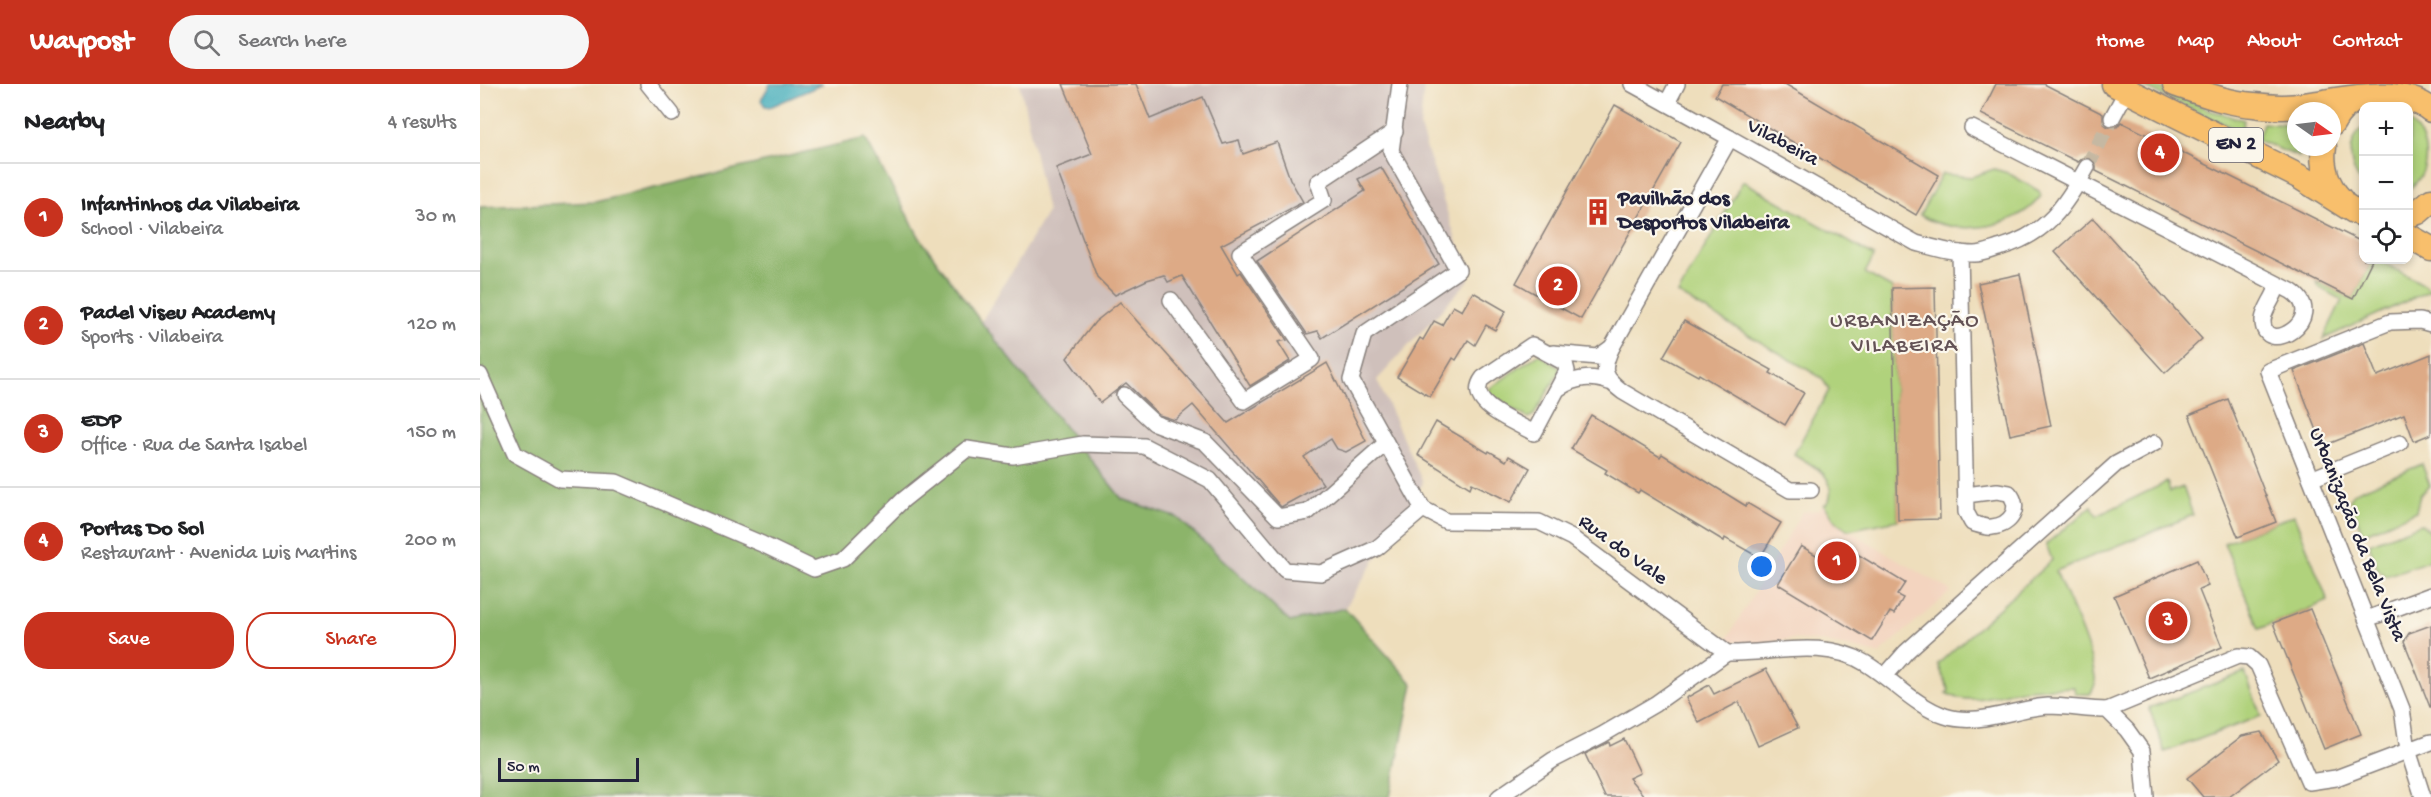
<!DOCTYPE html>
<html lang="en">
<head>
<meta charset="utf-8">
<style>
  body { margin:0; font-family:"Gochi Hand",sans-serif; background:#f6f6f6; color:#202124 }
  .controls { position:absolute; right:18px; top:18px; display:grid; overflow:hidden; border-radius:12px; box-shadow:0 3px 9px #0003 }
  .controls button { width:54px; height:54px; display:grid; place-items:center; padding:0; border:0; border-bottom:2px solid #e0e0e0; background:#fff; color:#202124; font:30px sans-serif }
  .compass { position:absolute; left:1807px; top:18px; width:54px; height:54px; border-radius:50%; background:#fff; box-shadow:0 3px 9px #0003; rotate:104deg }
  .scale { position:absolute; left:18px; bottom:15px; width:141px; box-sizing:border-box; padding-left:6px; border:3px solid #22223b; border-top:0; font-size:16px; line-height:21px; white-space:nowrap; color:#22223b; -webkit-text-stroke:4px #fbf7ec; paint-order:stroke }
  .you { position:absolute; left:1282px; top:483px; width:21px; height:21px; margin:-15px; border:4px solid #fff; border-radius:50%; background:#1a73e8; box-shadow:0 0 0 9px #1a73e833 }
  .badge { display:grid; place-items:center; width:39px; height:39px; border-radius:50%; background:#c8321e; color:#fff; font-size:20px; font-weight:700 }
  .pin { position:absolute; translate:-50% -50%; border:3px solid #fff; box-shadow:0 2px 6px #0006 }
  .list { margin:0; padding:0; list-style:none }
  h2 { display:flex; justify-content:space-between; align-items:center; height:78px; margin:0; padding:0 24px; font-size:26px }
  h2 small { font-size:20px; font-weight:400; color:#757577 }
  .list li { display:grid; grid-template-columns:39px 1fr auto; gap:18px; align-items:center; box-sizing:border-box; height:108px; padding:0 24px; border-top:2px solid #e0e0e0 }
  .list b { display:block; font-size:22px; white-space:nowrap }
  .list p { margin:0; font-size:20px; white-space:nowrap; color:#757577 }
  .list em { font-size:20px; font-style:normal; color:#757577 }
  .actions { display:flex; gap:12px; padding:18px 24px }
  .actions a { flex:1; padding:14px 0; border:2px solid #c8321e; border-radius:24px; text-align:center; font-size:21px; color:#c8321e }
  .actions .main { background:#c8321e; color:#fff }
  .icon { flex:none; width:33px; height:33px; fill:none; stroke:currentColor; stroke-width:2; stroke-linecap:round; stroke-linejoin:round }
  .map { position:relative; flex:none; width:1951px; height:713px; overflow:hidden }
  header { display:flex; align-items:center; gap:36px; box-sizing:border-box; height:84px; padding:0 30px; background:#c8321e; color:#fff }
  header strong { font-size:28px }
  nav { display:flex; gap:33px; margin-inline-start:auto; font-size:21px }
  .search { width:420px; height:54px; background:#f6f6f6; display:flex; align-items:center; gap:15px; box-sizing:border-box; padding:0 21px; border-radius:33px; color:#757577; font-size:22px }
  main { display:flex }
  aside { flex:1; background:#fff }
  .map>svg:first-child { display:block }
  .built { fill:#f3d4bf }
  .industrial { fill:#cfc0bb }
  .green { fill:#b0d27b; stroke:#697a5b; stroke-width:1.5 }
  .forest { fill:#8cb46b; stroke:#576b53; stroke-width:1.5 }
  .water { fill:#3cabba; stroke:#2f667a; stroke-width:1.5 }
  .building { fill:#ddaa86 }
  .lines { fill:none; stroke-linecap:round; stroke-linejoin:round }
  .street-tunnel { stroke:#c5b8a2; stroke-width:15; stroke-dasharray:15 8; stroke-linecap:butt }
  .street-casing { stroke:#88807c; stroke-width:18 }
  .primary-casing { stroke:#88807c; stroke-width:27 }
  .street { stroke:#fff; stroke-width:15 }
  .primary { stroke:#f8bf6c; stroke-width:24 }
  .labels { text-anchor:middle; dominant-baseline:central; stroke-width:4.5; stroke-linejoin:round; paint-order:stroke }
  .shield { fill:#fbf7ec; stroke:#636270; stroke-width:1.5 }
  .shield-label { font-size:20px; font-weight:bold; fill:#22223b }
  .street-label { font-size:21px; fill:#22223b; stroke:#fbf7ec }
  .poi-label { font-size:21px; font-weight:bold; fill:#22223b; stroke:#fbf7ec; text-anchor:start }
  .neighbourhood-label { font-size:22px; letter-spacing:1.5px; fill:#635255; stroke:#fbf7ec }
</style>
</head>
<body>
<header>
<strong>Waypost</strong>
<div class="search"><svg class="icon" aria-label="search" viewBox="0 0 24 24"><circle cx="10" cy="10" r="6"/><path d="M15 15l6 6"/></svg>Search here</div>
<nav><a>Home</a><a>Map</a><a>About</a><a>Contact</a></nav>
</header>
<main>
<aside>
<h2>Nearby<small>4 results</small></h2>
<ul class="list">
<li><span class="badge">1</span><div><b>Infantinhos da Vilabeira</b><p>School · Vilabeira</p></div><em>30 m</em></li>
<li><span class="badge">2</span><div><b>Padel Viseu Academy</b><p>Sports · Vilabeira</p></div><em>120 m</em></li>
<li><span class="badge">3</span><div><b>EDP</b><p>Office · Rua de Santa Isabel</p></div><em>150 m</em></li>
<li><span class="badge">4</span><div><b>Portas Do Sol</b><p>Restaurant · Avenida Luis Martins</p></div><em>200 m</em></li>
</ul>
<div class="actions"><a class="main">Save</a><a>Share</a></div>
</aside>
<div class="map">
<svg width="1951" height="713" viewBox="0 0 1951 713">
  <rect width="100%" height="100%" fill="#fbf7ec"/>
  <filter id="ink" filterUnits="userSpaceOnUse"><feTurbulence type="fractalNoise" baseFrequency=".0167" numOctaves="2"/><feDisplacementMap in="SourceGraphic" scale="12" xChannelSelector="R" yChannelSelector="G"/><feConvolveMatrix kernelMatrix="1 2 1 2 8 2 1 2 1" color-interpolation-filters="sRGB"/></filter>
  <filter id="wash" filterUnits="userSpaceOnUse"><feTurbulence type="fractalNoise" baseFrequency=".008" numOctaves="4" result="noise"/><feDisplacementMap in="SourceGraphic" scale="24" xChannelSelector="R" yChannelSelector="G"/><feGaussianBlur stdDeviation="1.35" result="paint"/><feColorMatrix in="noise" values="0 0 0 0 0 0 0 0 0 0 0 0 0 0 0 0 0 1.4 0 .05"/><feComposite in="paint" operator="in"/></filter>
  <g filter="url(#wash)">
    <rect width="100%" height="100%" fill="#eedebc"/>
    <path class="built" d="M1344,421L1357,438L1368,446L1471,507L1399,570L1343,558L1313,555L1266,562L1247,555L1322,428L1338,426Z"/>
    <path class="industrial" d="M540,0H944L940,44L989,196L897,296L943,399L865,524L810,538L698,434L642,415L501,238L567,128Z"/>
    <g class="green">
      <path d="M1658,0H1671L1732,27L1764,36L1761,48Z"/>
      <path d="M1929,38C1951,55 1951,89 1929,105Z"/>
      <path d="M1783,39L1816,42V63H1821L1819,73L1777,56Z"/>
      <path d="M1883,43V101C1868,83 1866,61 1883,43Z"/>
      <path d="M1514,85L1528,89L1559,107L1561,112C1536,146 1475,153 1440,131L1462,90L1491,93Z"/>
      <path d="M1263,97L1394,172L1385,189L1412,204L1418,436L1368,446L1357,438L1344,421L1349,417C1357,391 1333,382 1314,370L1349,306L1342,294L1198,210Z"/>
      <path d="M1892,176H1898L1943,200L1951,206L1843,255L1862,216L1840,204L1836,197L1873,215Z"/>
      <path d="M1059,270L1081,285L1054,331L1048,334L1014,315L1010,310L1009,305Z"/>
      <path d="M1942,380L1950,402L1940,411L1936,427L1883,450L1870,416L1873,409Z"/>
      <path d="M1687,398L1690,408L1703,403L1713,431L1576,487C1589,521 1609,557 1615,593C1616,600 1614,605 1610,610H1595L1594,603C1579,604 1563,604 1548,605C1521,607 1492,624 1466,609L1469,607L1458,580L1572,476L1566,460L1612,422L1617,432Z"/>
      <path d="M1814,431L1848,517L1779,545L1744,459Z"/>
      <path d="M1941,440L1951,448V476L1906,492L1897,484L1889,460Z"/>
      <path d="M1765,588L1781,632L1685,668L1669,624Z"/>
    </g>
    <path class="forest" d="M385,54L440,154L501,238L642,415L698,434L810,538L865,524L933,600L910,713H0V123L115,118Z"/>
    <path class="water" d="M290,0H343L290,23L285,22L281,16Z"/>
    <g id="blocks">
      <g class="building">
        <path d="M583,0H656L670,35L723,13L743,60L759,56L763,70L797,58L810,95L823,118L741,161L758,190L761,188L807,256L798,258L810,277L770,302L702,192L688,198L684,191L667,196L635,211L617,193L576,84L612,70Z"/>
        <path d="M1242,0H1305L1459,91L1436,131L1235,12Z"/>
        <path d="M1516,0H1564L1623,30V39L1628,43H1637L1641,38L1884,159V176H1892L1873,215L1616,87V79L1611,74H1603L1598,78L1501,30Z"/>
        <path d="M1135,21L1201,58L1101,235L1036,199Z"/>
        <path d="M901,83L959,180L842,254L838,247L827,250L777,177L885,107L878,95Z"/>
        <path d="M1613,134L1722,255L1685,289L1575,168Z"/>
        <path d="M1540,190L1571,342L1530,351L1498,199Z"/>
        <path d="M1455,203L1460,435L1418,436L1412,204Z"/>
        <path d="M993,208L1026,227L1015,246L1006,241L995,261L988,256L976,276L973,274L950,313L917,293L940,254L943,256L954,237L962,241L973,222L982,227Z"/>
        <path d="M640,218L748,339L847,279L886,357L866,368L857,365L851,355L824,373L843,400L801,423L713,321L695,336L679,331L646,299L620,319L587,274L615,238Z"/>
        <path d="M1204,237L1292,286L1290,289L1324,309L1305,341L1219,290L1218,292L1183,273Z"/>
        <path d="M1884,259L1897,292L1951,270V350L1934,357L1924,330L1843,362L1814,287Z"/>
        <path d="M1748,315L1796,438L1758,453L1709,331Z"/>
        <path d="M1111,331L1180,373L1182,370L1266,422L1267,419L1301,439L1280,474L1245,454L1244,457L1160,406L1158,409L1125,389L1127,386L1091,365Z"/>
        <path d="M956,338L1008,369L1009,367L1026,377L1029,372L1050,384L1031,418L992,399L990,404L938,371Z"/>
        <path d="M1359,459L1425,499L1417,511L1423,514L1414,530L1410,528L1392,557L1298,500L1321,462L1348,478Z"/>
        <path d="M1717,476L1728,502L1719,506L1742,563L1669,594L1634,512Z"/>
        <path d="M1830,525L1881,650L1844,665L1793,539Z"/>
        <path d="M1951,541V623H1950L1924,557L1929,549Z"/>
        <path d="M1286,585L1318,644L1278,662L1259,618L1219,639L1206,614L1229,601L1234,610Z"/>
        <path d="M1781,648L1798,676L1749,713H1723L1707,694L1762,652Z"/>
        <path d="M1144,655L1160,689L1149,694L1165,713H1125L1105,670L1129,658L1130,662Z"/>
      </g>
    </g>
  </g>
  <g filter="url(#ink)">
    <use href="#blocks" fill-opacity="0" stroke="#88807c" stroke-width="1.5"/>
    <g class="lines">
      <path class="street-tunnel" d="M1607,83L1632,34"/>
      <defs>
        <g id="street">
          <path d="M168,0L192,30"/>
          <path d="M920,0L911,67L978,186L884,250L871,296L943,425L966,437L1059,438L1092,454L1247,569C1292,570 1344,554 1385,579C1412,595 1435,622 1465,632C1498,643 1535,624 1568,622C1587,622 1608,626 1627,626L1647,646L1662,667L1666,713"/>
          <path d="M1152,0L1250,54"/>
          <path d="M1187,19L1197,0"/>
          <path d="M1632,34L1647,6"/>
          <path d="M1492,44L1811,207C1852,234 1782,276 1783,236C1784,226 1793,215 1796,206L1794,199"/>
          <path d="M1480,169L1486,428L1492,439C1499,441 1506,444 1512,443C1531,441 1542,424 1529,409L1517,407L1486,411"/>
          <path d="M691,216L764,317L832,275L760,169L844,116L838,98L915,47"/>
          <path d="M1052,261L1085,279L1087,287L1054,349C1036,338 983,320 1003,294Z"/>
          <path d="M1073,269L1118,273L1132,263"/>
          <path d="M0,291L35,370L80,395L136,398L282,460L334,485L363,475L423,416L487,365L533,372L603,360L664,362L730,396L805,486L841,489L897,464L943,425"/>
          <path d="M1079,304C1097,293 1110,292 1129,298"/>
          <path d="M644,311L674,339L725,358L798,433L828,428L906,359"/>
          <path d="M1831,395L1920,359"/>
          <path d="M1331,406H1310L1143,308C1123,293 1121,286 1132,263L1250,54L1436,159C1455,164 1475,170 1495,170C1504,170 1514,165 1522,163C1568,149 1585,122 1607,83"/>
          <path d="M1887,535L1951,511"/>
          <path d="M1405,592L1426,568L1636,380L1675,359"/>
          <path d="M1627,626L1758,572L1769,573L1778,581L1829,698L1856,694L1951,658"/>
          <path d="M1019,713L1073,676L1122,651L1175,620L1247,569"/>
          <path d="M1943,713L1928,666L1922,625L1788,287L1910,238L1940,237L1951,240"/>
        </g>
        <g id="primary">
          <path d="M1634,0L1820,93L1874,127L1884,131"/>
          <path d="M1695,0C1721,9 1746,19 1774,21C1790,23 1809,24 1824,21C1863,16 1919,0 1951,26"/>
          <path d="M1852,40C1858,28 1869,18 1881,13"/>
          <path d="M1844,63C1841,81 1847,102 1861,116"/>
          <path d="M1928,131L1938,128L1951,117"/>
          <path d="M1928,152L1951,165"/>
        </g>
      </defs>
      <use href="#street" class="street-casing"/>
      <use href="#primary" class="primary-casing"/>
      <use href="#street" class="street"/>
      <use href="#primary" class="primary"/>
    </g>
  </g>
  <defs>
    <symbol id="building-bare" viewBox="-9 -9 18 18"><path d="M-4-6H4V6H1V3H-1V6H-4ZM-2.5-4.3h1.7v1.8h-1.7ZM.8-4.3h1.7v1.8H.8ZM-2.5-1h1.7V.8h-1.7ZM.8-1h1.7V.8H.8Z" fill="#c8321e" stroke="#fbf7ec" stroke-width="2.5" paint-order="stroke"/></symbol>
  </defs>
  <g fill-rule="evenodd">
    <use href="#building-bare" x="1099" y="109" width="38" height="38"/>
  </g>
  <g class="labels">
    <rect class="shield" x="1729" y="44" width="54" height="34" rx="4.5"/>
    <g class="shield-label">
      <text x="1756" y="61">EN 2</text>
    </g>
    <g class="street-label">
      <text transform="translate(1302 60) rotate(28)">Vilabeira</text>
      <text transform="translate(1876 451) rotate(68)">Urbanização da Bela Vista</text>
      <text transform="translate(1142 467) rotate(36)">Rua do Vale</text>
    </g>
    <g class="poi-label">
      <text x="1138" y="116">Pavilhão dos<tspan x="1138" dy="24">Desportos Vilabeira</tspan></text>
    </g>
    <g class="neighbourhood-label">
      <text x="1425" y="238">URBANIZAÇÃO<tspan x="1425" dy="25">VILABEIRA</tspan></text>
    </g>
  </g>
</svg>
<div class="controls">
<button>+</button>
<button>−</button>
<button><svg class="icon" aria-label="locate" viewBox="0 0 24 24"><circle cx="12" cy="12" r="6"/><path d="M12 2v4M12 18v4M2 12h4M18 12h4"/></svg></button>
</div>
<svg class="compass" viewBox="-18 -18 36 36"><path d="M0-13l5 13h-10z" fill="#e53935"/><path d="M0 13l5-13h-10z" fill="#757577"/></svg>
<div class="scale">50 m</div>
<div class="you"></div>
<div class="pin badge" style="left:1357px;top:477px">1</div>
<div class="pin badge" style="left:1078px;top:202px">2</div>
<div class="pin badge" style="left:1688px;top:537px">3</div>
<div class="pin badge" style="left:1680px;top:69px">4</div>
</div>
</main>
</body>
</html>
